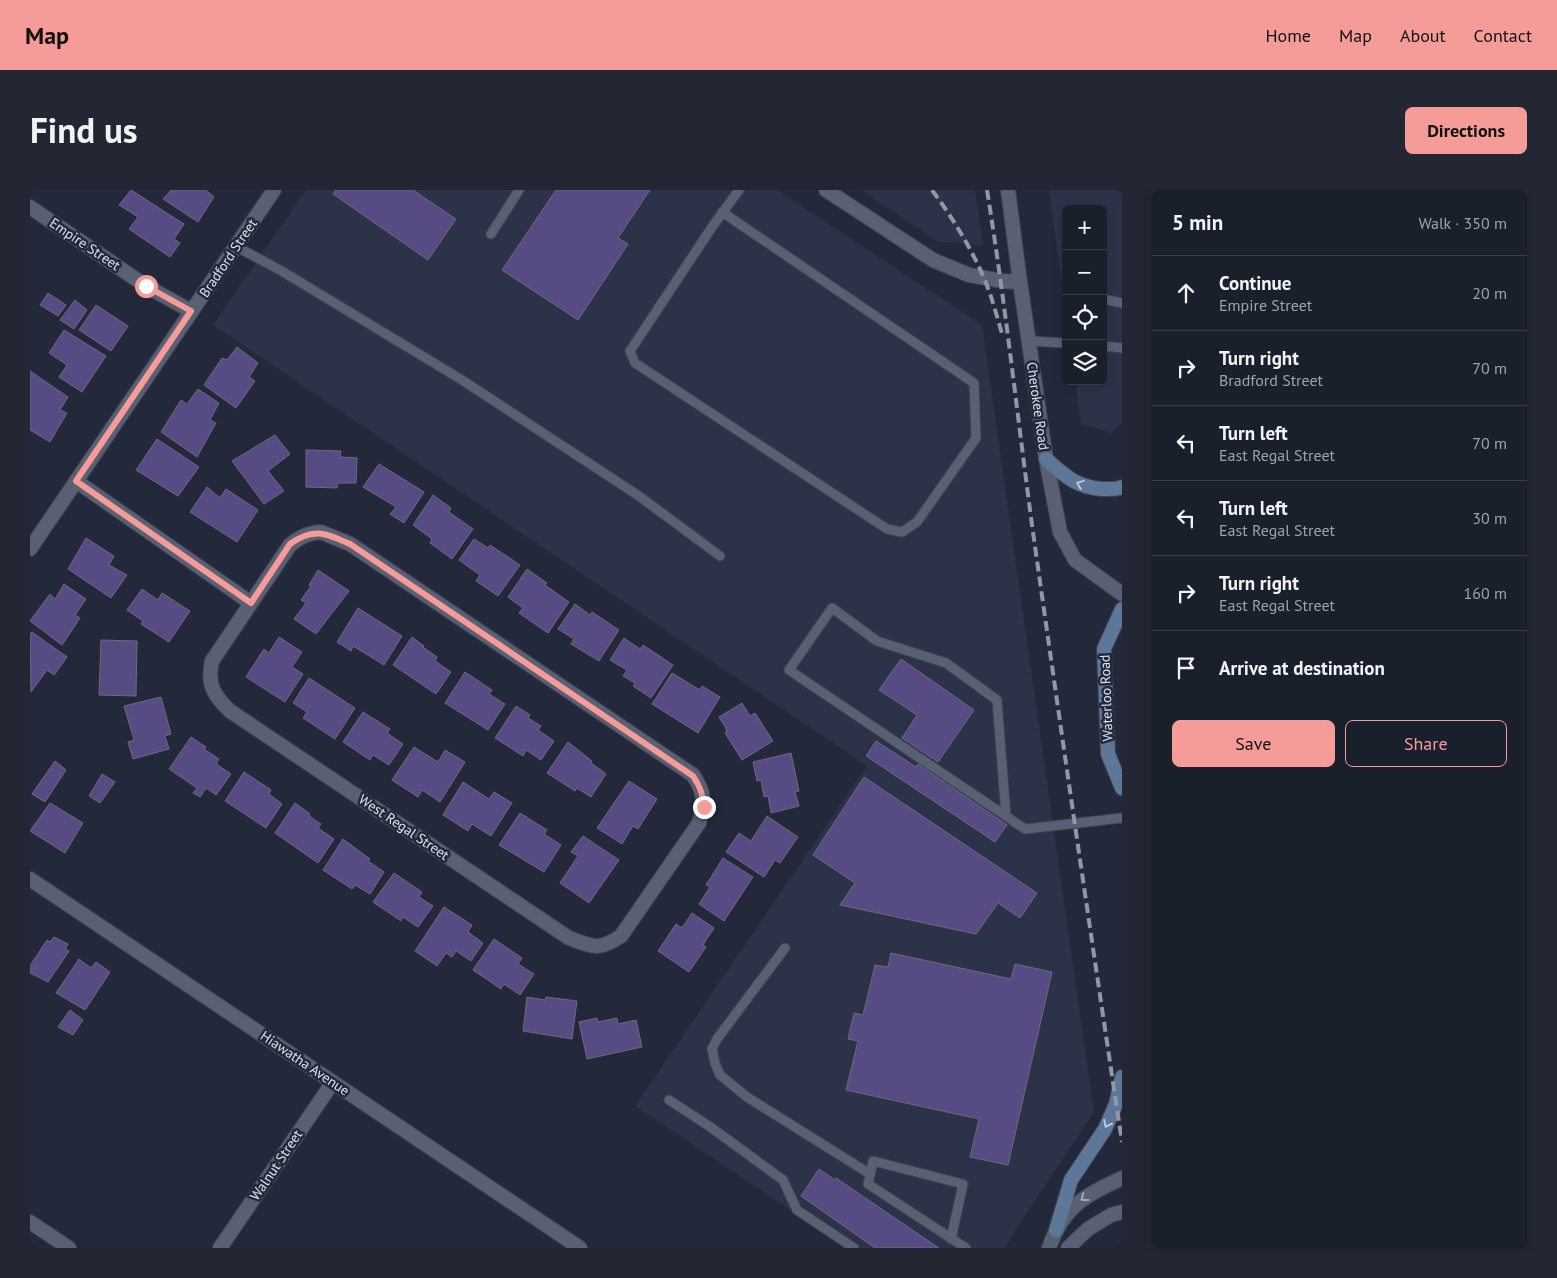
<!DOCTYPE html>
<html lang="en">
<head>
<meta charset="utf-8">
<style>
  body { margin:0; font-family:"PT Sans",sans-serif; background:#232734; color:#f1f3f6 }
  .controls { position:absolute; right:15px; top:15px; display:grid; overflow:hidden; border-radius:8px; box-shadow:0 2px 8px #0003 }
  .controls button { width:45px; height:45px; display:grid; place-items:center; padding:0; border:0; border-bottom:1px solid #383d48; background:#1a1f2c; color:#f1f3f6; font:25px sans-serif }
  .stop { position:absolute; width:15px; height:15px; margin:-11px; border:4px solid #f59b98; border-radius:50%; background:#fff }
  .stop.end { background:#f59b98; border-color:#fff; box-shadow:0 1px 5px #0008 }
  .list { margin:0; padding:0; list-style:none }
  h2 { display:flex; justify-content:space-between; align-items:center; height:65px; margin:0; padding:0 20px; font-size:21px }
  h2 small { font-size:16px; font-weight:400; color:#9fa2a9 }
  .list li { display:grid; grid-template-columns:32px 1fr auto; gap:15px; align-items:center; box-sizing:border-box; height:75px; padding:0 20px; border-top:1px solid #383d48 }
  .list b { display:block; font-size:19px; white-space:nowrap }
  .list p { margin:0; font-size:16px; white-space:nowrap; color:#9fa2a9 }
  .list em { font-size:16px; font-style:normal; color:#9fa2a9 }
  .actions { display:flex; gap:10px; padding:15px 20px }
  .actions a { flex:1; padding:11px 0; border:1px solid #f59b98; border-radius:8px; text-align:center; font-size:18px; color:#f59b98 }
  .actions .main { background:#f59b98; color:#111 }
  .icon { flex:none; width:28px; height:28px; fill:none; stroke:currentColor; stroke-width:2; stroke-linecap:round; stroke-linejoin:round }
  .map { position:relative; flex:none; width:1092px; height:1058px; overflow:hidden; border-radius:8px }
  header { display:flex; align-items:center; gap:30px; box-sizing:border-box; height:70px; padding:0 25px; background:#f59b98; color:#111 }
  header strong { font-size:24px }
  nav { display:flex; gap:28px; margin-inline-start:auto; font-size:18px }
  .intro { display:flex; align-items:center; justify-content:space-between; box-sizing:border-box; height:120px; padding:0 30px }
  h1 { margin:0; font-size:35px }
  .button { padding:12px 22px; border-radius:8px; background:#f59b98; color:#111; font-size:18px; font-weight:700 }
  main { display:flex; gap:30px; padding:0 30px }
  aside { flex:1; background:#1a1f2c; border-radius:8px; box-shadow:0 2px 8px #0003 }
  .map>svg:first-child { display:block }
  .built { fill:#2c3349 }
  .building { fill:#574b84; stroke:#6c697e }
  .lines { fill:none; stroke-linecap:round; stroke-linejoin:round }
  .service-casing { stroke:#3f4452; stroke-width:11 }
  .minor-casing { stroke:#3f4452; stroke-width:16 }
  .tertiary-casing { stroke:#3f4452; stroke-width:16 }
  .secondary-casing { stroke:#3f4452; stroke-width:16 }
  .service { stroke:#596074; stroke-width:9 }
  .minor { stroke:#596074; stroke-width:14 }
  .tertiary { stroke:#596074; stroke-width:14 }
  .secondary { stroke:#5d7799; stroke-width:14 }
  .rail { stroke:#9197a4; stroke-width:4; stroke-dasharray:10 5; stroke-linecap:butt }
  .oneway { stroke:#bdc7d8 }
  .oneway2 { stroke:#a2a8b7 }
  .route { stroke:#f59b98; stroke-width:6 }
  .labels { text-anchor:middle; dominant-baseline:central; stroke-width:5; stroke-linejoin:round; paint-order:stroke }
  .street-label { font-size:14px; fill:#dde2ed; stroke:#23293b }
</style>
</head>
<body>
<header>
<strong>Map</strong>
<nav><a>Home</a><a>Map</a><a>About</a><a>Contact</a></nav>
</header>
<div class="intro"><h1>Find us</h1><a class="button">Directions</a></div>
<main>
<div class="map">
<svg width="1092" height="1058" viewBox="0 0 1092 1058">
  <rect width="100%" height="100%" fill="#23293b"/>
  <g class="built">
    <path d="M276,0H747L952,135L1064,922L974,1058H817L605,916L837,576L183,135Z"/>
    <path d="M831,0H945L953,55L908,52Z"/>
    <path d="M1019,0H1092V233L1080,243L1051,234L1045,191H1073V19H1036V123Z"/>
  </g>
  <g class="building">
    <path d="M101,0L154,34L144,49L150,53L140,67L99,39L108,27L89,15Z"/>
    <path d="M141,0H176L184,7L168,32L133,9Z"/>
    <path d="M306,0H383L426,29L398,70L303,4Z"/>
    <path d="M526,0H620L588,48L598,54L548,130L472,80Z"/>
    <path d="M18,103L36,115L28,126L10,115Z"/>
    <path d="M45,110L57,120L44,139L30,130Z"/>
    <path d="M66,115L98,136L81,161L49,140Z"/>
    <path d="M34,140L76,166L52,202L29,187L37,175L19,163Z"/>
    <path d="M207,157L228,173L219,187L225,191L206,218L174,195L192,168L197,170Z"/>
    <path d="M0,181L38,207L30,220L37,223L20,252L0,240Z"/>
    <path d="M168,199L189,213L180,230L186,233L167,267L131,242L151,210L157,214Z"/>
    <path d="M245,245L260,264L238,281L254,301L234,314L202,271Z"/>
    <path d="M127,249L169,277L148,306L106,280Z"/>
    <path d="M276,260L311,261L310,267L327,268L326,293H308L307,298L276,297Z"/>
    <path d="M349,274L394,302L374,333L360,324L366,317L333,297Z"/>
    <path d="M177,297L190,308L196,299L228,320L207,352L160,322Z"/>
    <path d="M403,305L421,318L419,322L443,339L422,369L400,353L402,349L383,335Z"/>
    <path d="M56,348L84,366L79,375L97,385L81,408L38,379Z"/>
    <path d="M444,349L458,358L460,355L490,375L468,406L446,391L450,385L429,370Z"/>
    <path d="M497,379L517,393L515,395L539,412L518,443L489,423L493,418L478,407Z"/>
    <path d="M288,380L319,401L286,444L264,429L276,413L271,410L281,396L279,395Z"/>
    <path d="M34,394L56,409L45,425L50,428L32,455L0,431L20,404L25,409Z"/>
    <path d="M112,399L128,410L132,403L160,421L139,452L111,434L113,431L97,420Z"/>
    <path d="M545,414L560,425L562,422L589,440L569,471L541,454L544,449L528,439Z"/>
    <path d="M328,418L372,446L354,475L323,456L321,461L307,452Z"/>
    <path d="M2,442L37,467L24,485L17,480L1,502L0,444Z"/>
    <path d="M249,447L272,462L262,477L273,484L255,512L216,487L234,459L239,463Z"/>
    <path d="M382,447L394,456L393,457L407,467L405,471L421,482L406,504L363,475Z"/>
    <path d="M594,448L610,459L613,455L643,475L621,508L603,496L605,493L593,486L597,480L580,470Z"/>
    <path d="M71,450L107,451L106,506L69,505Z"/>
    <path d="M871,469L944,520L908,572L872,548L887,525L849,500Z"/>
    <path d="M435,482L462,500L459,504L475,514L458,540L415,513Z"/>
    <path d="M642,483L670,500L672,496L690,507L668,543L622,514Z"/>
    <path d="M279,488L325,518L305,549L273,528L277,522L263,513Z"/>
    <path d="M131,507L141,544L135,546L139,559L103,569L98,552L104,550L94,516Z"/>
    <path d="M712,513L720,526L725,523L743,551L712,570L695,543L697,540L689,527Z"/>
    <path d="M486,516L500,525L498,528L511,536L508,540L524,551L511,570L496,560L493,566L465,548Z"/>
    <path d="M333,522L360,539L357,543L373,554L359,575L343,565L340,570L313,552Z"/>
    <path d="M161,547L176,557L174,559L189,569L186,574L201,584L186,605L176,598L170,607L163,603L167,598L139,579Z"/>
    <path d="M846,551L886,577L888,574L977,635L965,652L836,566Z"/>
    <path d="M538,552L562,571L561,573L576,584L561,607L547,598L545,601L517,583Z"/>
    <path d="M384,557L408,572L415,560L435,572L410,612L392,600L388,607L362,590Z"/>
    <path d="M761,563L769,601L765,602L769,616L741,623L738,606L734,607L731,590L727,591L723,572Z"/>
    <path d="M25,571L36,580L15,612L2,604Z"/>
    <path d="M214,582L241,600L239,604L252,614L236,638L195,611Z"/>
    <path d="M72,584L85,592L70,613L59,606Z"/>
    <path d="M834,587L1007,703L990,728L968,713L946,744L810,715L825,693L783,665Z"/>
    <path d="M599,591L627,609L608,639L603,636L592,654L567,638Z"/>
    <path d="M433,592L459,609L464,602L482,613L461,646L442,634L438,641L413,625Z"/>
    <path d="M20,613L53,633L35,663L0,641Z"/>
    <path d="M265,613L280,624L279,626L291,634L288,638L304,649L288,673L245,643Z"/>
    <path d="M490,623L517,640L514,644L531,655L514,682L469,655Z"/>
    <path d="M737,626L768,647L750,673L745,670L734,687L696,662L709,643L721,651Z"/>
    <path d="M553,646L589,670L559,713L530,693L548,666L541,662Z"/>
    <path d="M313,649L340,669L338,671L354,682L340,704L325,695L322,699L293,680Z"/>
    <path d="M693,668L723,687L694,731L669,714L680,697L676,695Z"/>
    <path d="M364,683L392,702L389,707L403,716L388,737L373,727L371,731L343,712Z"/>
    <path d="M414,717L442,735L438,742L453,753L441,771L426,761L422,767L416,763L407,776L385,761Z"/>
    <path d="M662,723L684,738L673,755L676,757L659,782L628,761L646,734L652,738Z"/>
    <path d="M24,747L38,754L35,759L39,761L18,792L0,783V776L17,750L20,752Z"/>
    <path d="M464,749L492,768L488,774L504,784L490,805L474,794L471,799L443,780Z"/>
    <path d="M861,763L981,789L985,774L1022,782L978,975L940,967L949,929L816,900L828,851L818,849L824,823L833,825L845,775L858,777Z"/>
    <path d="M49,769L61,778L66,772L80,782L55,820L26,803Z"/>
    <path d="M497,807L515,810L516,807L547,811L542,849L493,841Z"/>
    <path d="M40,820L53,830L43,845L28,837Z"/>
    <path d="M567,828L568,832L587,828L588,834L606,830L612,857L557,869L549,832Z"/>
    <path d="M789,979L805,990L806,988L909,1058H845L771,1006Z"/>
  </g>
  <g class="lines">
    <defs>
      <g id="service">
        <path d="M692,22L944,193L946,248L887,332L872,342L857,339L605,173L600,161L682,37L709,0"/>
        <path d="M461,44L489,0"/>
        <path d="M205,56L250,80L432,190L609,306L690,366"/>
        <path d="M1073,109L1092,113"/>
        <path d="M999,151L1036,153"/>
        <path d="M1073,156L1092,158"/>
        <path d="M976,626L967,510L916,473L847,451L802,418L759,480L995,639L1092,628"/>
        <path d="M755,758L687,849L682,859L685,873L690,885L717,907L840,984"/>
        <path d="M639,910L679,936L753,990L767,1020L824,1058"/>
        <path d="M921,1049L933,994L843,971L838,994L936,1058"/>
      </g>
      <g id="minor">
        <path d="M0,17L116,96L161,121"/>
        <path d="M46,291L221,413"/>
        <path d="M291,342L320,354L663,585C675,603 675,612 669,633L591,746C569,761 563,757 539,748L200,521C183,505 177,494 182,471L260,355C270,347 278,343 291,342Z"/>
        <path d="M0,359L244,0"/>
        <path d="M0,689L550,1058"/>
        <path d="M0,1032L39,1058"/>
        <path d="M190,1058L303,892"/>
      </g>
      <g id="tertiary">
        <path d="M796,0L903,70L939,85L972,91L990,92"/>
        <path d="M978,0L990,92L1016,269L1030,342L1045,370L1092,404"/>
        <path d="M1019,1058C1033,1016 1055,1006 1092,988"/>
        <path d="M1038,1058L1058,1039L1081,1025L1092,1022"/>
      </g>
      <g id="secondary">
        <path d="M1016,269C1035,286 1046,297 1072,299C1079,299 1085,300 1092,297"/>
        <path d="M1092,419L1074,459L1078,564L1092,598"/>
        <path d="M1026,1040L1041,990L1075,939L1086,914L1092,887"/>
      </g>
    </defs>
    <use href="#service" class="service-casing"/>
    <use href="#minor" class="minor-casing"/>
    <use href="#tertiary" class="tertiary-casing"/>
    <use href="#secondary" class="secondary-casing"/>
    <use href="#service" class="service"/>
    <use href="#minor" class="minor"/>
    <use href="#tertiary" class="tertiary"/>
    <use href="#secondary" class="secondary"/>
    <g class="rail">
      <path d="M902,0C922,27 940,56 954,88C962,107 967,127 973,147"/>
      <path d="M957,0C975,111 987,223 1002,335C1031,541 1061,747 1092,952"/>
    </g>
  </g>
  <defs><path id="oneway-chevron" d="M-2-3.5L2.5 0L-2 3.5" fill="none" stroke-width="1.6" stroke-linecap="round" stroke-linejoin="round" transform="scale(1.25)"/></defs>
  <g class="oneway">
    <use href="#oneway-chevron" transform="translate(1050 294) rotate(-158)"/>
    <use href="#oneway-chevron" transform="translate(1077 934) rotate(116)"/>
  </g>
  <use class="oneway2" href="#oneway-chevron" transform="translate(1054 1008) rotate(143)"/>
  <g class="lines">
    <path class="route" d="M116,96L161,121L46,291L221,413L260,354C283,337 296,343 320,354L663,586C670,596 673,604 674,617"/>
  </g>
  <g class="labels">
    <g class="street-label">
      <text transform="translate(55 54) rotate(34)">Empire Street</text>
      <text transform="translate(198 68) rotate(-56)">Bradford Street</text>
      <text transform="translate(1008 216) rotate(82)">Cherokee Road</text>
      <text transform="translate(1076 508) rotate(-92)">Waterloo Road</text>
      <text transform="translate(374 637) rotate(34)">West Regal Street</text>
      <text transform="translate(275 873) rotate(34)">Hiawatha Avenue</text>
      <text transform="translate(246 975) rotate(-56)">Walnut Street</text>
    </g>
  </g>
</svg>
<div class="controls">
<button>+</button>
<button>−</button>
<button><svg class="icon" aria-label="locate" viewBox="0 0 24 24"><circle cx="12" cy="12" r="6"/><path d="M12 2v4M12 18v4M2 12h4M18 12h4"/></svg></button>
<button><svg class="icon" aria-label="layers" viewBox="0 0 24 24"><path d="M12 4l9 5-9 5-9-5zM3 14l9 5 9-5"/></svg></button>
</div>
<div class="stop" style="left:116px;top:96px"></div>
<div class="stop end" style="left:674px;top:617px"></div>
</div>
<aside>
<h2>5 min<small>Walk · 350 m</small></h2>
<ul class="list">
<li><svg class="icon" aria-label="ahead" viewBox="0 0 24 24"><path d="M12 20V5M6 11l6-6 6 6"/></svg><div><b>Continue</b><p>Empire Street</p></div><em>20 m</em></li>
<li><svg class="icon" aria-label="right" viewBox="0 0 24 24"><path d="M7 20v-9h11M14 6l5 5-5 5"/></svg><div><b>Turn right</b><p>Bradford Street</p></div><em>70 m</em></li>
<li><svg class="icon" aria-label="left" viewBox="0 0 24 24"><path d="M17 20v-9H6M10 6l-5 5 5 5"/></svg><div><b>Turn left</b><p>East Regal Street</p></div><em>70 m</em></li>
<li><svg class="icon" aria-label="left" viewBox="0 0 24 24"><path d="M17 20v-9H6M10 6l-5 5 5 5"/></svg><div><b>Turn left</b><p>East Regal Street</p></div><em>30 m</em></li>
<li><svg class="icon" aria-label="right" viewBox="0 0 24 24"><path d="M7 20v-9h11M14 6l5 5-5 5"/></svg><div><b>Turn right</b><p>East Regal Street</p></div><em>160 m</em></li>
<li><svg class="icon" aria-label="arrive" viewBox="0 0 24 24"><path d="M6 21V4h12l-3 4 3 4H6"/></svg><div><b>Arrive at destination</b></div></li>
</ul>
<div class="actions"><a class="main">Save</a><a>Share</a></div>
</aside>
</main>
</body>
</html>
